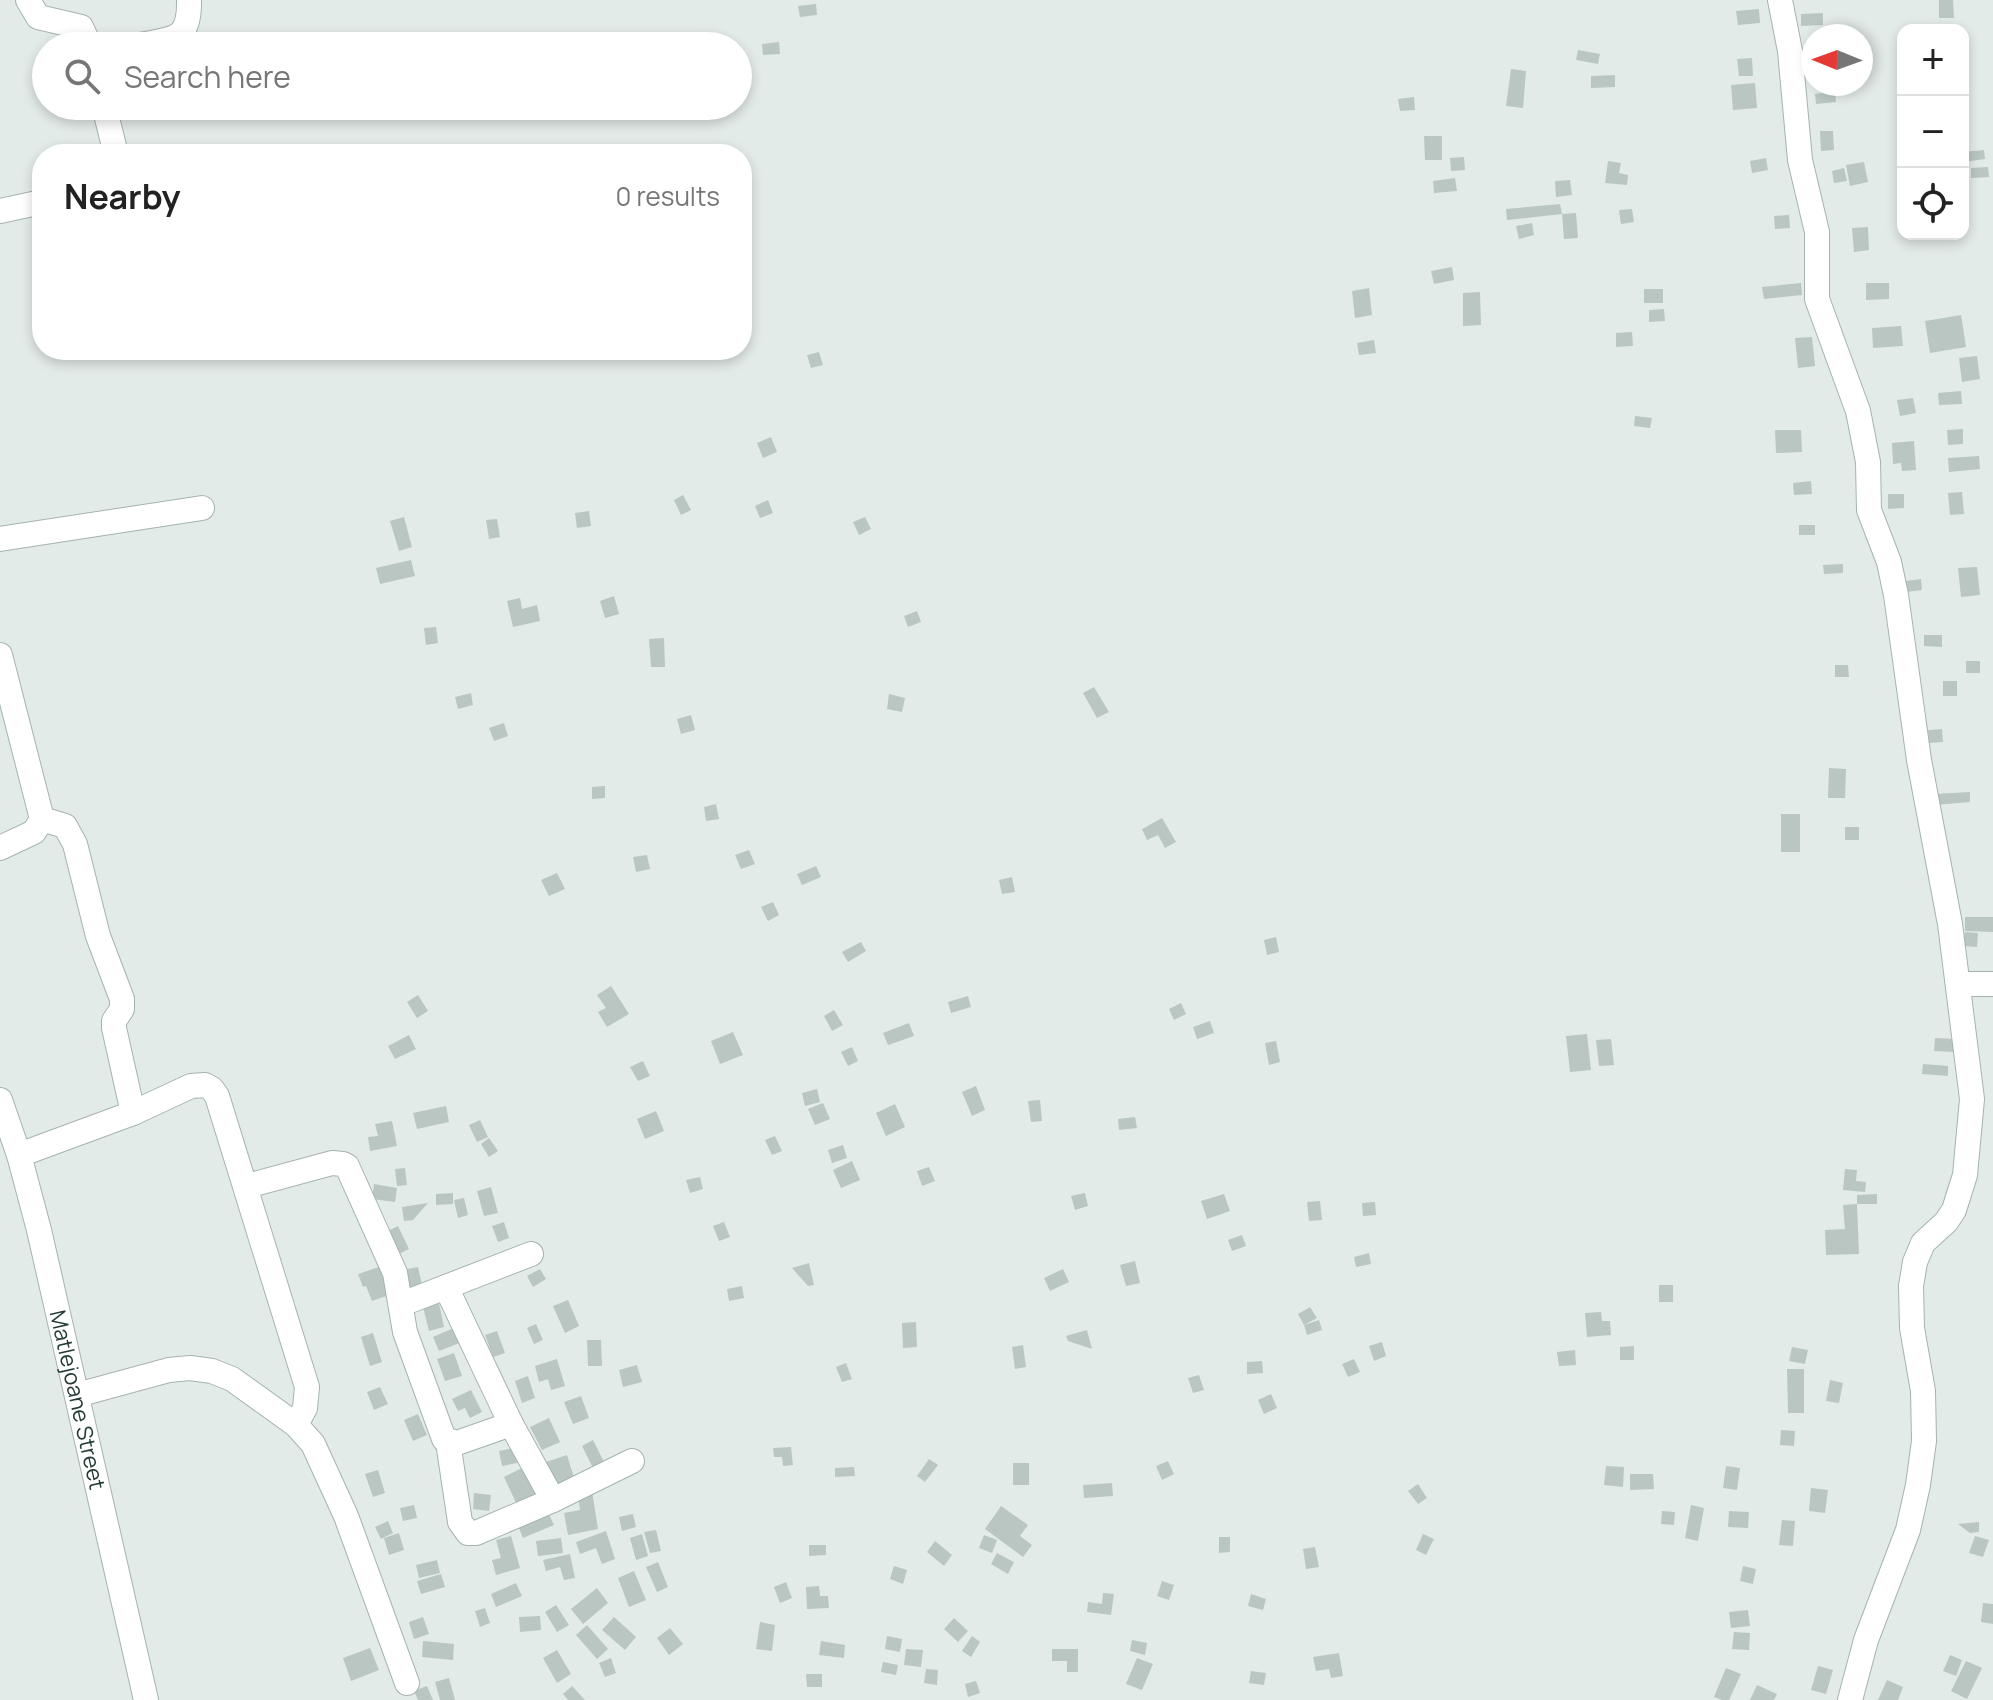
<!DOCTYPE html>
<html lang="en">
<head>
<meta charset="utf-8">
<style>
  body { margin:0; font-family:Manrope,sans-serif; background:#f6f6f6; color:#222 }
  .controls { position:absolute; right:24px; top:24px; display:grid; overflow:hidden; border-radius:16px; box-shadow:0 4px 12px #0003 }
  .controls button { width:72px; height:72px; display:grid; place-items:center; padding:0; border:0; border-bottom:2px solid #e0e0e0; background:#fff; color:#222; font:40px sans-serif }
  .compass { position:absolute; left:1801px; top:24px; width:72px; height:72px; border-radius:50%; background:#fff; box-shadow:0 4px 12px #0003; rotate:271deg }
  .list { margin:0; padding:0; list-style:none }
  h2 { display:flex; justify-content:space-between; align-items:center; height:104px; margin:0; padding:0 32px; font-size:34px }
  h2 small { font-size:26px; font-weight:400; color:#767676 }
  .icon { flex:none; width:44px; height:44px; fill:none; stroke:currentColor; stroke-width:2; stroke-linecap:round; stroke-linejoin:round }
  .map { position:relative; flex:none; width:1993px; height:1700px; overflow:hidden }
  .search { position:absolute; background:#fff; box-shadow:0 4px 12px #0003; left:32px; top:32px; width:720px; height:88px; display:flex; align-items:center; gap:20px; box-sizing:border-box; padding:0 28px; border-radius:44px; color:#767676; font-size:30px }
  .panel { position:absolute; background:#fff; box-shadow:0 4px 12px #0003; left:32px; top:144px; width:720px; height:216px; border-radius:32px }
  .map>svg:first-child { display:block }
  .building { fill:#b9c6c2 }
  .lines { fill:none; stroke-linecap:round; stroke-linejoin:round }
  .minor-casing { stroke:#a6b3af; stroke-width:26 }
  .minor { stroke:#fff; stroke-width:24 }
  .labels { text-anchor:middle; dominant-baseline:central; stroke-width:6; stroke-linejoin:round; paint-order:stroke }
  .street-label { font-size:22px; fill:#253b37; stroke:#f3f8f6 }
</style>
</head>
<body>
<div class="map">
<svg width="1993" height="1700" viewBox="0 0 1993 1700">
  <rect width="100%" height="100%" fill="#e3ebe8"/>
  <g class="building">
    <path d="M1939,0H1953L1954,18H1939Z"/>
    <path d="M816,4L817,15L800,17L798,6Z"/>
    <path d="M1759,9L1760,23L1738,25L1736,11Z"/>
    <path d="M1823,13V25L1801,26V14Z"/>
    <path d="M779,42L780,54L763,55L762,44Z"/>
    <path d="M1578,50L1600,54L1598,64L1576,60Z"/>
    <path d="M1752,58L1753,76H1739L1737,59Z"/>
    <path d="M1511,69L1526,71L1523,108L1506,106Z"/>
    <path d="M1615,75V87L1591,88V76Z"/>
    <path d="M1755,83L1757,108L1733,110L1731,85Z"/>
    <path d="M1835,91L1836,102L1816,104L1815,94Z"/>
    <path d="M1414,97L1415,110L1400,111L1398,99Z"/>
    <path d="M1820,131H1833L1834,150L1821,151Z"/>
    <path d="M1424,136H1442V160H1425Z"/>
    <path d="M1984,150L1985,159L1963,162V152Z"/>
    <path d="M1464,157L1465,170L1451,171L1450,158Z"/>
    <path d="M1766,158L1768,170L1752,173L1750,161Z"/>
    <path d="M1608,161L1621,163L1619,173L1628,175L1627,185L1605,183Z"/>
    <path d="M1864,162L1868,182L1850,186L1846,165Z"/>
    <path d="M1988,167L1989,177L1971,178V168Z"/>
    <path d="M1844,168L1847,181L1834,183L1832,171Z"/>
    <path d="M1455,178L1457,191L1434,193L1433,181Z"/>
    <path d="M1570,180L1572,195L1556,197L1555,181Z"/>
    <path d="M1560,204L1562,214L1507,220L1506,209Z"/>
    <path d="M1632,209L1634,222L1621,224L1619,210Z"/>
    <path d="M1576,213L1578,238L1564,239L1562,214Z"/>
    <path d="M1789,215L1790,228L1775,229L1774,216Z"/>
    <path d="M1532,223L1534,235L1519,239L1516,226Z"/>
    <path d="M1868,227L1869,250L1854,252L1852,228Z"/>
    <path d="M1452,267L1454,280L1434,284L1431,271Z"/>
    <path d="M1801,283L1802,295L1764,299L1762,287Z"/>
    <path d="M1866,283H1889V299L1866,300Z"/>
    <path d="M1369,288L1372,315L1355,318L1352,291Z"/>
    <rect x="1644" y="289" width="19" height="14"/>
    <path d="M1480,292L1481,325L1463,326V293Z"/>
    <path d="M1664,309L1665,321L1649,322V310Z"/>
    <path d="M1961,315L1966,347L1930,353L1925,321Z"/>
    <path d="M1901,326L1903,346L1873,348L1872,328Z"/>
    <path d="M1632,332L1633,346L1616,347V333Z"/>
    <path d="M1812,337L1815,366L1798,368L1795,338Z"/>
    <path d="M1374,340L1376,353L1359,355L1357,343Z"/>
    <path d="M819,352L823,365L811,368L807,355Z"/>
    <path d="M1977,356L1980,379L1962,382L1959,358Z"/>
    <path d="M1961,391L1962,404L1939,405L1938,393Z"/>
    <path d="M1913,398L1916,413L1900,416L1897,400Z"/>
    <path d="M1635,416L1652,418L1650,428L1634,426Z"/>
    <path d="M1963,429V444L1948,445L1947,430Z"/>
    <path d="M1775,430H1801L1802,452L1776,453Z"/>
    <path d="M771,437L777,452L763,458L757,443Z"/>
    <path d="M1914,441L1916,470L1902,471L1901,463L1893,464L1892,443Z"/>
    <path d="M1979,456L1980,469L1949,472L1948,458Z"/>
    <path d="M1811,481L1812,494L1794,495L1793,483Z"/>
    <path d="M1962,492L1964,514L1950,515L1948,493Z"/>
    <path d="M1888,494H1904V508L1888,509Z"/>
    <path d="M683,495L691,510L681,515L674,500Z"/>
    <path d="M768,500L773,513L760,518L755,506Z"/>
    <path d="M589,511L591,526L577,528L575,513Z"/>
    <path d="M404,517L412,547L399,551L390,521Z"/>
    <path d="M865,517L871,529L859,535L853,522Z"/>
    <path d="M497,519L500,537L489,539L486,520Z"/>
    <rect x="1799" y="525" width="16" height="10"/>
    <path d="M411,560L415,576L380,584L376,568Z"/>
    <path d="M1843,564V573L1824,574L1823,565Z"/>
    <path d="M1977,567L1980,595L1961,597L1958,568Z"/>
    <path d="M1921,579L1922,590L1907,592L1906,581Z"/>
    <path d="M614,596L619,614L605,618L600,601Z"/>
    <path d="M520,598L522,609L537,605L540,621L513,627L507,601Z"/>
    <path d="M917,611L921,622L908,627L904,616Z"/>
    <path d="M436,627L438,643L426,645L424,628Z"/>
    <path d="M1924,635H1942V647L1924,646Z"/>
    <path d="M664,638L665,667H651L649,639Z"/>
    <rect x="1966" y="661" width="14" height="12"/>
    <path d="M1835,665H1848L1849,677H1835Z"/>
    <rect x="1943" y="681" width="14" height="15"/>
    <path d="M1094,687L1109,712L1097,718L1083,693Z"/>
    <path d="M471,693L473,705L458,709L455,697Z"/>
    <path d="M889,694L905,698L902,712L887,709Z"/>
    <path d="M691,715L695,730L681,734L677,719Z"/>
    <path d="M504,723L508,736L494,741L489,728Z"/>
    <path d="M1942,729L1943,742L1929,743L1928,730Z"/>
    <path d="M1829,768L1846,769L1845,798H1828Z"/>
    <path d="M605,786V798L592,799V787Z"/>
    <path d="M1970,792V802L1935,805L1934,794Z"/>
    <path d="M716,804L719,819L706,821L704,807Z"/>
    <rect x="1781" y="814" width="19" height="38"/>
    <path d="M1162,818L1176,842L1165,848L1158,835L1147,840L1142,829Z"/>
    <rect x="1845" y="827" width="14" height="13"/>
    <path d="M749,850L755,864L741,869L735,855Z"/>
    <path d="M647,855L650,869L636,872L633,857Z"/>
    <path d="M816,866L821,877L802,885L797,874Z"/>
    <path d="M557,873L565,889L549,896L541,880Z"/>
    <path d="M1012,877L1015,892L1002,894L999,880Z"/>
    <path d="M773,902L779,915L768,921L761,907Z"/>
    <path d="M1965,917H1993V932L1965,931Z"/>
    <path d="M1965,932L1978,933L1977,947L1963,946Z"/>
    <path d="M1276,937L1279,952L1267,955L1264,940Z"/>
    <path d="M861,942L866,951L848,962L842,952Z"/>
    <path d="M611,986L629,1014L607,1027L598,1012L606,1008L597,995Z"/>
    <path d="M418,995L428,1011L417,1018L407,1002Z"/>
    <path d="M968,996L971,1007L951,1013L948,1002Z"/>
    <path d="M1181,1003L1186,1014L1174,1020L1169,1009Z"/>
    <path d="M834,1010L843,1025L832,1031L824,1016Z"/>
    <path d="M1210,1021L1214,1033L1197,1039L1193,1027Z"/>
    <path d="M909,1023L914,1036L888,1045L883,1033Z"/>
    <path d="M733,1032L743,1055L720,1064L711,1041Z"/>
    <path d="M1587,1034L1591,1070L1570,1072L1566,1036Z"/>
    <path d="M409,1035L416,1049L395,1059L388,1046Z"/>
    <path d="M1935,1038L1956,1039L1955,1052L1934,1051Z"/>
    <path d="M1611,1039L1614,1065L1599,1066L1596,1040Z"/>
    <path d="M1276,1041L1280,1062L1269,1065L1265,1043Z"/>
    <path d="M852,1047L858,1061L848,1066L841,1052Z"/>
    <path d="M643,1061L650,1076L638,1081L630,1067Z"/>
    <path d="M1923,1064L1948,1066V1076L1922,1074Z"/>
    <path d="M976,1086L985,1110L972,1116L962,1092Z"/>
    <path d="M817,1089L820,1102L805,1106L802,1093Z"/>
    <path d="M1040,1100L1042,1121L1031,1122L1028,1101Z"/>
    <path d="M823,1103L830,1119L815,1125L808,1109Z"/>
    <path d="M895,1104L905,1127L886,1136L876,1113Z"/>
    <path d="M446,1106L449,1122L417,1129L413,1113Z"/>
    <path d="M656,1111L664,1131L645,1139L637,1119Z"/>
    <path d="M1135,1117L1137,1128L1119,1130L1118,1119Z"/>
    <path d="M480,1120L488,1137L477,1142L469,1125Z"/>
    <path d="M392,1121L397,1146L370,1151L368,1137L378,1136L375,1124Z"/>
    <path d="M775,1136L782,1151L772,1155L765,1140Z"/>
    <path d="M489,1138L498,1151L489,1157L481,1144Z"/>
    <path d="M843,1145L847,1158L832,1163L828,1150Z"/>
    <path d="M852,1161L860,1180L841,1188L833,1170Z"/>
    <path d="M929,1167L935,1181L922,1186L917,1171Z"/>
    <path d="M405,1168L407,1185L397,1186L395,1169Z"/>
    <path d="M1845,1169L1857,1170L1856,1181L1866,1182L1865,1192L1843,1190Z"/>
    <path d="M700,1177L703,1189L690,1193L686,1180Z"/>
    <path d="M374,1184L397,1188L395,1202L372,1199Z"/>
    <path d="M491,1187L498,1213L484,1216L477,1191Z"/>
    <path d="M453,1193V1204L436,1205V1194Z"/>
    <path d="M1085,1193L1088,1206L1075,1210L1071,1196Z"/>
    <path d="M1224,1194L1230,1211L1207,1219L1201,1201Z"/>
    <path d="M1877,1194V1204H1857L1859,1254L1826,1255L1825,1230L1845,1229L1843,1205L1857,1204V1195Z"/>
    <path d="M464,1198L468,1215L458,1218L454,1200Z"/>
    <path d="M1320,1201L1322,1220L1309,1221L1307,1202Z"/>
    <path d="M1375,1202L1376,1215L1363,1216L1362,1203Z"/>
    <path d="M428,1203L413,1220L404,1221L402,1207Z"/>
    <path d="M504,1222L509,1238L498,1242L492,1226Z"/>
    <path d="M724,1222L730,1237L719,1241L713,1226Z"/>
    <path d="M398,1226L409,1249L397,1255L386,1232Z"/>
    <path d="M1242,1235L1246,1246L1232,1251L1228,1240Z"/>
    <path d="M1369,1253L1371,1264L1356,1267L1354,1257Z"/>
    <path d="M1135,1261L1140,1283L1126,1286L1120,1265Z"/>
    <path d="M809,1263L814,1285L808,1286L792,1268Z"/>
    <path d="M382,1266L392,1294L372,1301L366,1286L363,1287L358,1274Z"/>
    <path d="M418,1267L422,1285L406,1289L402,1270Z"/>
    <path d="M540,1269L546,1279L533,1287L527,1276Z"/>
    <path d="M1063,1269L1069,1282L1050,1291L1044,1278Z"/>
    <rect x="1659" y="1285" width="14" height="17"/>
    <path d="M742,1286L744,1298L729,1301L727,1289Z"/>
    <path d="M568,1300L579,1326L565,1333L553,1306Z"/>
    <path d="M439,1303L444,1327L429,1331L423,1307Z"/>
    <path d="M1310,1307L1317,1318L1304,1325L1298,1314Z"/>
    <path d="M1601,1312L1602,1321H1610L1611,1335L1587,1337L1585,1313Z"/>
    <path d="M1319,1320L1322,1330L1307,1335L1304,1325Z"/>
    <path d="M916,1322L917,1347L903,1348L902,1323Z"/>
    <path d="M536,1324L543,1340L534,1344L527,1328Z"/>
    <path d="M456,1327L462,1342L439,1351L433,1337Z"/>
    <path d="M1087,1330L1092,1349L1068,1341L1066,1336Z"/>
    <path d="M497,1331L505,1353L493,1357L485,1335Z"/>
    <path d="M373,1333L382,1362L370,1366L361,1337Z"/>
    <path d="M587,1340H601L602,1366H588Z"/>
    <path d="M1382,1342L1386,1356L1374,1361L1369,1346Z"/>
    <path d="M1023,1345L1026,1367L1015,1369L1012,1347Z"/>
    <path d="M1634,1346V1360H1620V1347Z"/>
    <path d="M1792,1347L1808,1350L1805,1364L1789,1361Z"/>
    <path d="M1575,1350L1576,1365L1559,1366L1557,1352Z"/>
    <path d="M454,1353L462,1376L445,1381L437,1359Z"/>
    <path d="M557,1359L565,1386L551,1390L548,1379L539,1382L535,1366Z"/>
    <path d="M1354,1359L1360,1372L1348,1377L1342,1364Z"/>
    <path d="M1262,1361L1263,1373L1247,1374V1362Z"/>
    <path d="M846,1363L852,1379L842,1382L836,1367Z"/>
    <path d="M637,1365L642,1382L623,1387L619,1370Z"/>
    <path d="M1787,1369H1804V1413H1788Z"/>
    <path d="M1199,1375L1204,1390L1193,1393L1188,1378Z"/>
    <path d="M528,1376L535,1398L522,1403L515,1381Z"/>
    <path d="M1830,1380L1843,1383L1839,1403L1826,1401Z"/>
    <path d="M380,1387L388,1404L374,1410L367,1392Z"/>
    <path d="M471,1390L482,1412L470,1418L465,1408L458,1411L452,1399Z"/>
    <path d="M1271,1394L1277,1408L1264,1414L1258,1400Z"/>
    <path d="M581,1396L589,1418L573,1424L564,1402Z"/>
    <path d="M418,1414L427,1435L413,1441L404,1420Z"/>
    <path d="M549,1418L560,1442L542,1450L530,1427Z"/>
    <path d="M1781,1430L1795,1431L1794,1446L1780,1445Z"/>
    <path d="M593,1440L604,1462L593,1468L582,1446Z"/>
    <path d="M519,1447L522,1462L502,1466L499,1451Z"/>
    <path d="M791,1447L793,1465L783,1466L782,1457H774L773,1448Z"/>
    <path d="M567,1455L575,1481L551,1488L543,1463Z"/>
    <path d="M929,1459L938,1465L925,1482L917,1476Z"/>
    <path d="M1168,1461L1174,1474L1162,1480L1156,1466Z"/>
    <rect x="1013" y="1463" width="16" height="22"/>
    <path d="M1606,1466L1624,1467L1623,1487L1604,1485Z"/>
    <path d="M1726,1466L1740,1468L1737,1490L1723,1488Z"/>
    <path d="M854,1467L855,1476L835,1477V1468Z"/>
    <path d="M522,1468L536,1496L517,1505L504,1477Z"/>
    <path d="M378,1470L385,1493L373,1497L365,1474Z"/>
    <path d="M1630,1474H1653L1654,1489L1630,1490Z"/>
    <path d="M1112,1483L1113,1496L1084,1498L1083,1485Z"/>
    <path d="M1418,1484L1427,1498L1418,1504L1408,1491Z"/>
    <path d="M1811,1488L1828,1490L1825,1513L1809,1511Z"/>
    <path d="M592,1491L598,1529L568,1535L564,1513L580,1510L578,1494Z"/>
    <path d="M474,1493L491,1495L489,1511L473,1509Z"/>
    <path d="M414,1505L417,1518L403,1521L400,1508Z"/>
    <path d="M1691,1505L1704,1508L1698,1541L1685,1538Z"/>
    <path d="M1001,1506L1028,1525L1020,1536L1032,1545L1023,1557L985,1529Z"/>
    <path d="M547,1510L554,1525L523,1538L517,1523Z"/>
    <path d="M1662,1511L1675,1512L1674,1525L1661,1524Z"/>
    <path d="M1729,1511L1749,1512L1748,1528L1728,1527Z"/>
    <path d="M633,1514L636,1527L622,1531L619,1517Z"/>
    <path d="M1782,1520L1795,1521L1793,1546L1779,1545Z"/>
    <path d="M388,1521L393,1533L381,1539L375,1527Z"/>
    <path d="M1979,1522V1532L1970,1533L1958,1524Z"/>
    <path d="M656,1530L661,1551L650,1553L644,1532Z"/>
    <path d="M606,1531L615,1559L602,1564L596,1548L580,1554L576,1542Z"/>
    <path d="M399,1533L404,1550L389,1555L384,1538Z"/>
    <path d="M642,1534L648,1556L636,1560L630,1538Z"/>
    <path d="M1423,1534L1434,1539L1426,1555L1416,1550Z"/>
    <path d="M984,1535L997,1540L992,1553L979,1548Z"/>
    <path d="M511,1536L520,1568L496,1575L492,1560L501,1558L496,1540Z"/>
    <path d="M1975,1536L1989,1540L1983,1557L1969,1553Z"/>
    <path d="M1219,1537H1230V1552L1219,1553Z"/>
    <path d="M561,1538L563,1553L538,1556L536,1541Z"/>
    <path d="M935,1541L952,1555L944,1566L927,1552Z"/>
    <path d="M809,1545H826V1555L809,1556Z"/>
    <path d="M1315,1547L1319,1567L1306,1569L1303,1549Z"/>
    <path d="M997,1553L1014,1562L1008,1574L991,1564Z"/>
    <path d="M570,1554L575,1578L564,1580L560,1567L546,1571L543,1560Z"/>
    <path d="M437,1560L440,1573L419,1578L416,1565Z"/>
    <path d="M658,1562L668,1587L657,1592L646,1567Z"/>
    <path d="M894,1566L907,1570L903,1584L890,1579Z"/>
    <path d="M1743,1566L1756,1569L1753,1584L1740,1581Z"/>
    <path d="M634,1571L646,1600L629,1607L618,1578Z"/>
    <path d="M441,1574L445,1587L421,1594L417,1581Z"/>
    <path d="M1162,1581L1174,1585L1169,1600L1157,1596Z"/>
    <path d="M786,1582L792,1598L780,1603L774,1587Z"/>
    <path d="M516,1583L522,1596L496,1607L491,1594Z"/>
    <path d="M819,1586L820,1596H828L829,1608L807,1609L806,1587Z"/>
    <path d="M597,1588L608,1603L583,1624L571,1609Z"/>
    <path d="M1103,1593L1114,1594L1111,1615L1087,1612L1088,1602L1102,1604Z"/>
    <path d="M1251,1594L1266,1599L1263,1610L1248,1606Z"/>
    <path d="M1983,1603L1993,1604V1624L1981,1622Z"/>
    <path d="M556,1605L569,1625L557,1632L545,1612Z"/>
    <path d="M485,1608L490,1623L480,1627L475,1611Z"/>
    <path d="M1748,1610L1750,1626L1731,1628L1729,1612Z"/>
    <path d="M540,1616L541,1630L520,1632L519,1617Z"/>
    <path d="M423,1617L429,1634L414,1639L409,1622Z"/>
    <path d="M614,1617L636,1637L625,1650L602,1630Z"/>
    <path d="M954,1618L968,1631L958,1642L944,1629Z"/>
    <path d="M760,1622L775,1625L772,1651L756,1649Z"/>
    <path d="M587,1625L608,1649L597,1659L576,1635Z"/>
    <path d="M670,1628L683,1644L669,1655L657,1638Z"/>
    <path d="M1734,1632L1750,1633L1749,1650L1732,1649Z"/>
    <path d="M887,1636L902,1639L900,1652L885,1649Z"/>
    <path d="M972,1636L980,1642L971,1657L962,1651Z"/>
    <path d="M1132,1640L1147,1643L1145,1655L1130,1651Z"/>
    <path d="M423,1641L454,1644L453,1660L422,1657Z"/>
    <path d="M821,1641L845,1645L844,1658L819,1655Z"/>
    <path d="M370,1648L379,1670L351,1681L343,1658Z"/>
    <path d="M906,1649L923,1650L921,1667L904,1665Z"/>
    <path d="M1052,1649H1078V1672H1067V1661H1052Z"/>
    <path d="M557,1650L571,1674L557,1683L543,1658Z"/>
    <path d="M1339,1653L1343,1676L1331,1678L1329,1669L1316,1671L1313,1657Z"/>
    <path d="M1950,1655L1962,1660L1956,1676L1943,1671Z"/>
    <path d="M611,1658L616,1673L605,1677L599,1663Z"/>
    <path d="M1137,1658L1153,1664L1142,1690L1126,1684Z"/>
    <path d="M1966,1661L1982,1668L1967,1699L1951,1691Z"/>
    <path d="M883,1662L898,1665L896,1675L881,1672Z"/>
    <path d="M1818,1666L1833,1670L1826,1694L1811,1690Z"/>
    <path d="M1726,1668L1741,1674L1729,1700H1722L1714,1697Z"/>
    <path d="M926,1669L938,1670L937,1685L924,1683Z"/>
    <path d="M1251,1671L1266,1673L1264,1685L1249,1683Z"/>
    <path d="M806,1674H822V1687H807Z"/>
    <path d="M449,1678L455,1700H440L435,1682Z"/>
    <path d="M1887,1680L1903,1687L1898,1700H1878Z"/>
    <path d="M976,1681L980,1693L968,1697L965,1684Z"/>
    <path d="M1757,1685L1777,1694L1774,1700H1750Z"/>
    <path d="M427,1686L433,1700H418L414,1691Z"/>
    <path d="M572,1686L585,1700H568L563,1694Z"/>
  </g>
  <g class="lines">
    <defs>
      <g id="minor">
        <path d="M28,0L38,17L81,27L90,46"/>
        <path d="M1780,0L1790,51L1800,160L1817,232V299L1858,411L1868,462L1869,510L1889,562L1896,595L1919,760L1950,924L1972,1099L1965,1175L1954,1210L1946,1222L1923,1243L1915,1262L1911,1286L1912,1328L1923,1391L1924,1441L1918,1485L1908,1530L1866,1640L1850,1700"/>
        <path d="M135,46C171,38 190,44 189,0"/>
        <path d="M104,106L116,154"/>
        <path d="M0,211L42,202"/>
        <path d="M0,539L202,508"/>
        <path d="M0,655L42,819L34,832L0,848"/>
        <path d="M42,819L65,826L75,844L98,936L122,999V1009L114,1021V1028L133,1113"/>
        <path d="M1958,984H1993"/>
        <path id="s1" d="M0,1100L19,1155L39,1230L146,1700"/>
        <path d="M19,1155L133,1113L191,1086L205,1085L212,1089L217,1096L307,1387L305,1408L296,1425"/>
        <path d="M247,1186L332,1163L343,1164L347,1166L395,1273L405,1332L444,1439L457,1443L511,1424"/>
        <path d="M446,1287L511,1424L553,1500"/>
        <path d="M402,1304L531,1254"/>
        <path d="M77,1395L169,1370L190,1368L212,1371L232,1379L296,1425L313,1444L346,1516L407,1683"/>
        <path d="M448,1442L460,1522L468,1533H476L553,1500L632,1461"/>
      </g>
    </defs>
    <use href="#minor" class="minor-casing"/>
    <use href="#minor" class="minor"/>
  </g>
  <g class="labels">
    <g class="street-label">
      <text stroke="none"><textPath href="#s1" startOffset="310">Matlejoane Street</textPath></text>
    </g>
  </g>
</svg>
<div class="controls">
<button>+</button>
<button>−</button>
<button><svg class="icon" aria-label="locate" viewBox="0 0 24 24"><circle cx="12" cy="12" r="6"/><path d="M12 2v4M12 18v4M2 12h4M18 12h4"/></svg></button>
</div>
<svg class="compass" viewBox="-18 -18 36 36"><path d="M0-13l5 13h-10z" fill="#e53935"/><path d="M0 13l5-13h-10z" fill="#767676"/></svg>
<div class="search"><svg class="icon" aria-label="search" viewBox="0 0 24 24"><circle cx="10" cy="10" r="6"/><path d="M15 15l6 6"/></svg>Search here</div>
<section class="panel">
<h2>Nearby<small>0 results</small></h2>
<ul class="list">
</ul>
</section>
</div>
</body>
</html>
